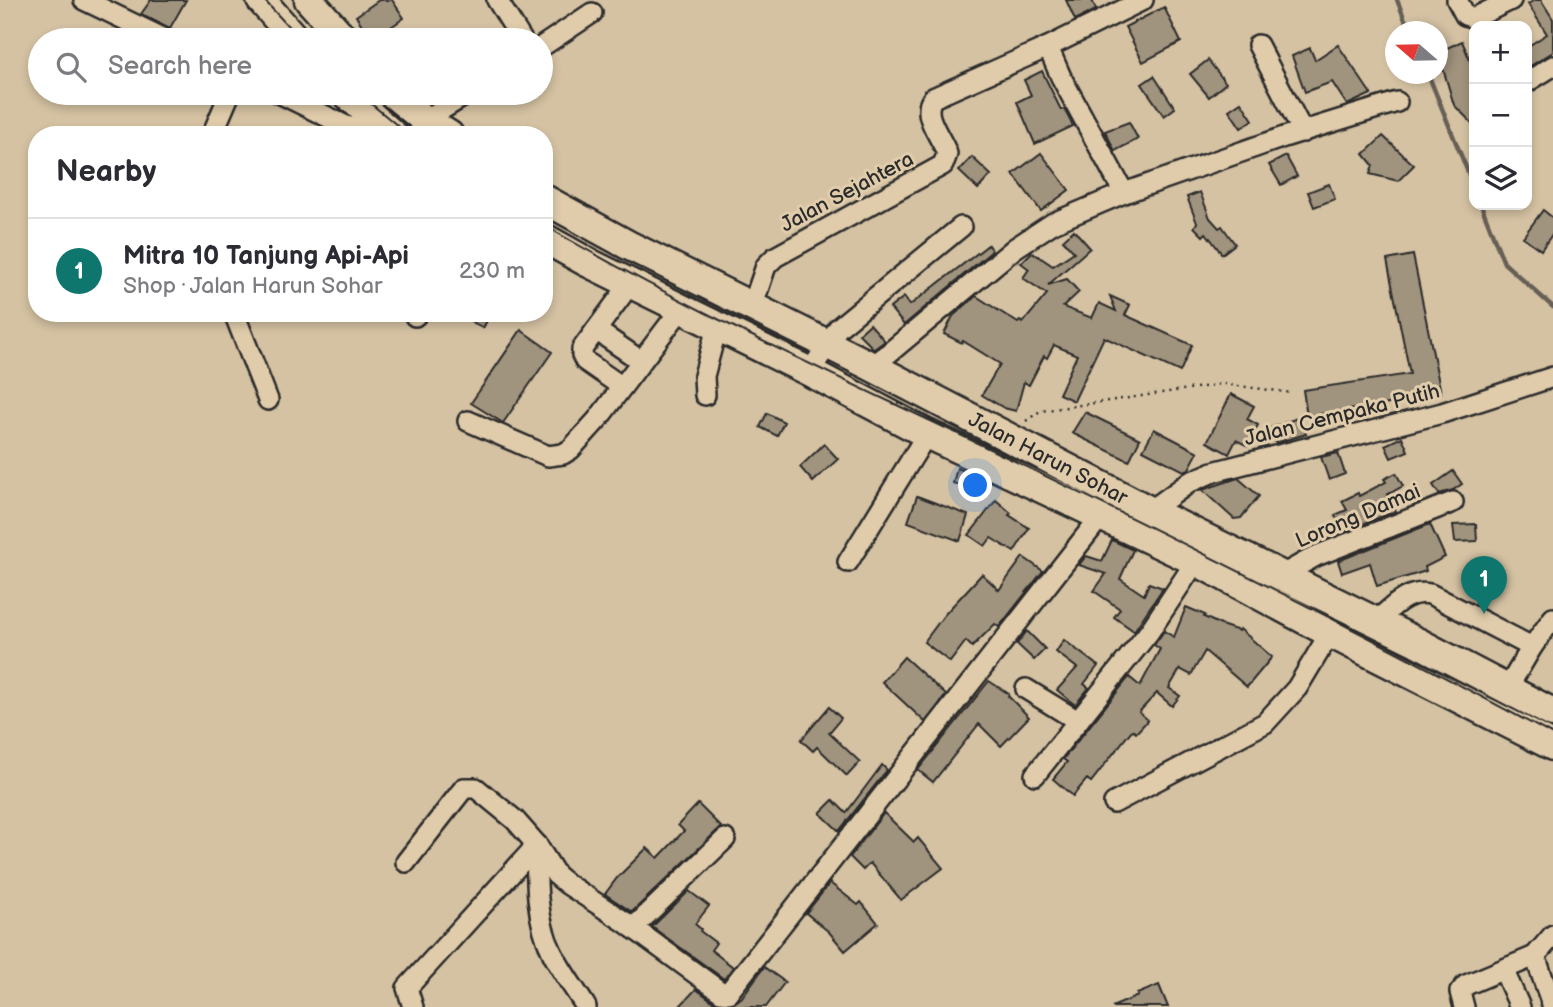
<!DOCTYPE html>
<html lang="en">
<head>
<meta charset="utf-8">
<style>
  body { margin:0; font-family:"Balsamiq Sans",sans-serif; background:#f2f2f3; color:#2b2b33 }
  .controls { position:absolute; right:21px; top:21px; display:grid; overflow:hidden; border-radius:14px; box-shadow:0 4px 10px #0003 }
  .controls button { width:63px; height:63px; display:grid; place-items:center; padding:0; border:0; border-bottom:2px solid #e1e1e2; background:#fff; color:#2b2b33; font:35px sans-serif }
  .compass { position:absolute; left:1385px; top:21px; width:63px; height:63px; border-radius:50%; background:#fff; box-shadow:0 4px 10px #0003; rotate:290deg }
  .you { position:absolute; left:976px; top:486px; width:24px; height:24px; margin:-18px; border:5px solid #fff; border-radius:50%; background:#1a73e8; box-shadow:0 0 0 10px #1a73e833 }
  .badge { display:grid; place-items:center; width:46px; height:46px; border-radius:50%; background:#0f766e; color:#fff; font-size:23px; font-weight:700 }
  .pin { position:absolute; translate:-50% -58px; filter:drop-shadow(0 2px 4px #0008) }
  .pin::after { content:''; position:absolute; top:37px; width:24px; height:21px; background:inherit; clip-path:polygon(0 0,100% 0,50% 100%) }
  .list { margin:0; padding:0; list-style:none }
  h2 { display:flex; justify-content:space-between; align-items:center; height:91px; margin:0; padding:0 28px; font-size:30px }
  h2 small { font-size:23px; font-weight:400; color:#7c7c81 }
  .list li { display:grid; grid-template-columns:46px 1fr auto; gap:21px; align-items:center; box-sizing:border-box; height:105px; padding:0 28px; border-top:2px solid #e1e1e2 }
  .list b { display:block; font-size:26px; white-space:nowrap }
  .list p { margin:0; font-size:23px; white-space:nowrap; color:#7c7c81 }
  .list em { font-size:23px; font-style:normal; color:#7c7c81 }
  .icon { flex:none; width:38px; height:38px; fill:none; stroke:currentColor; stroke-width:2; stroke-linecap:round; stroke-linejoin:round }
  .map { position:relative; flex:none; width:1553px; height:1007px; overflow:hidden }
  .search { position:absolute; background:#fff; box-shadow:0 4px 10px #0003; left:28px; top:28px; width:525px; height:77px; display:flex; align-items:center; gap:18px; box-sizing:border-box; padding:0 24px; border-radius:38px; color:#7c7c81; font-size:26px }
  .panel { position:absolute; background:#fff; box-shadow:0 4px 10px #0003; left:28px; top:126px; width:525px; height:196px; border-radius:28px }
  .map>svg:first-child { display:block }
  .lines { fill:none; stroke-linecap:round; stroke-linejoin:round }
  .stream { stroke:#665f55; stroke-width:4.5 }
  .building { fill:#a1947e; stroke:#2b2b2b; stroke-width:2 }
  .minor-casing { stroke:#2b2b2b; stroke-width:24 }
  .highway-casing { stroke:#2b2b2b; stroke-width:33 }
  .path { stroke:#2b2b2b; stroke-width:2.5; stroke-dasharray:2 5; stroke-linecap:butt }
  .minor { stroke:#e0ccab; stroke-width:19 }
  .highway { stroke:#e0ccab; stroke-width:28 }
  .tram { stroke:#2b2b2b; stroke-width:2 }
  .labels { text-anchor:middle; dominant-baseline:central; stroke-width:6; stroke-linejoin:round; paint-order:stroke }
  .street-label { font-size:21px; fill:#2b2b2b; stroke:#e0ccab }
</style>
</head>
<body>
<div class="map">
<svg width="1553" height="1007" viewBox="0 0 1553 1007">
  <rect width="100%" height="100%" fill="#d5c2a3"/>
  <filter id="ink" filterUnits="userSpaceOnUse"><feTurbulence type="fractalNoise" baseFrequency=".0143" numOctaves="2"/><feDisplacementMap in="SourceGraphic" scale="14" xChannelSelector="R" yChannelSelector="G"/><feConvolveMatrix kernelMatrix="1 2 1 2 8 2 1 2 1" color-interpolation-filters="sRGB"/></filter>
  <g filter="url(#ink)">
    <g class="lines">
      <g class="stream">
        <path d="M1397,0L1410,32"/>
        <path d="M1428,74L1474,187"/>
        <path d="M1481,205L1504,263L1553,307"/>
      </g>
    </g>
    <g class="building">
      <path d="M151,0H186L170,28L141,14Z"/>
      <path d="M379,0H392L404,18L372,40L356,16Z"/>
      <path d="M1066,0H1092L1096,10L1075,20Z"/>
      <path d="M1535,0H1541L1553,19V52L1527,68V47L1547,34L1528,4Z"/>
      <path d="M1164,7L1181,42L1143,62L1125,27Z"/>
      <path d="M1462,41L1474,70V125L1454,105L1438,52Z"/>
      <path d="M1338,45L1371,94L1347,105L1332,82L1305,92L1292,56L1310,48L1315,60Z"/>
      <path d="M1208,60L1226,83L1209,97L1190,74Z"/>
      <path d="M1042,71L1061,110L1064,109L1073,126L1035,144L1017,102L1031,95L1024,80Z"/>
      <path d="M1154,76L1175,108L1164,116L1142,84Z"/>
      <path d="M1241,102L1253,120L1241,128L1229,110Z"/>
      <path d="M1129,122L1138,139L1115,151L1105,131Z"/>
      <path d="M1383,136L1414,165L1398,181L1370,174L1373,165L1364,154Z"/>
      <path d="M1041,153L1069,190L1041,211L1013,174Z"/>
      <path d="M1286,156L1297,176L1281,185L1269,165Z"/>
      <path d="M972,157L991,175L978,189L959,171Z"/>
      <path d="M1329,184L1335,199L1314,207L1308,192Z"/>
      <path d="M1200,192L1210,218L1219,228L1222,226L1235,244L1222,254L1206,233L1203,236L1194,227L1197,223L1187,197Z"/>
      <path d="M1543,210L1553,218V233L1541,250L1523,237Z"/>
      <path d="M1074,230L1090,248L1048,285L1067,279L1079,292L1063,307L1092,318L1099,303L1116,311L1110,296L1130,305L1125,315L1192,345L1180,372L1104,337L1074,401L1059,394L1077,355L1054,345L1047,358L1044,356L1029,385L1024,382L1016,411L1004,408L982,395L1000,364L963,341L962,343L944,334L953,316L976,296L1018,323L1020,321L1023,323L1047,294L1023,278L1029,269L1021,263L1032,252L1053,266L1074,252L1063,240Z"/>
      <path d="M988,245L992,251L904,325L890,308L904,297L910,305Z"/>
      <path d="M1413,255L1441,393L1409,401L1307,416L1303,390L1410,374L1387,260Z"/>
      <path d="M457,313H491L483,328Z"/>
      <path d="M870,324L885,341L874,349L859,334Z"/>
      <path d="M521,330L552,352L503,423L471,403Z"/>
      <path d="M1231,394L1254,406L1247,419L1258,425L1248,446L1236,440L1229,454L1207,442Z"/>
      <path d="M1085,412L1140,439L1129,461L1072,433Z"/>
      <path d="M767,413L784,422L777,436L760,427Z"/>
      <path d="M1300,417L1306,434L1276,443L1270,428Z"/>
      <path d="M1154,429L1198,452L1189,469L1184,471L1143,450Z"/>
      <path d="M1402,437L1408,451L1391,458L1385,445Z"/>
      <path d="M824,444L838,459L813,482L800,467Z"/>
      <path d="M1338,453L1345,474L1329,480L1321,457Z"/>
      <path d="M957,468L980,477L976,490L953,483Z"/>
      <path d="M1453,471L1462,484L1453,490L1439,494L1433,485Z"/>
      <path d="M1396,473L1403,486L1387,495L1396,511L1342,532L1335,515L1347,510L1342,501L1358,493L1359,496L1386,482L1384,479Z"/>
      <path d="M1238,478L1259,496L1241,518L1234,519L1202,490Z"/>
      <path d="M917,496L968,515L960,541L908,522Z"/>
      <path d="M996,500L1011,513L1009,515L1029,528L1014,552L991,538L985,546L969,535Z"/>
      <path d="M1430,524L1445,557L1425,567L1426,571L1377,586L1370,563L1342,573L1338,561Z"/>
      <path d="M1476,524L1477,541L1455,542L1453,525Z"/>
      <path d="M1112,540L1133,550L1120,579L1144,595L1149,583L1163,588L1134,631L1114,617L1120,609L1094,591L1106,574L1079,565L1086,556L1102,561Z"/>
      <path d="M1023,557L1043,571L999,627L995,624L972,647L966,641L950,662L924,642L945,614L982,574L999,590Z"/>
      <path d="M1186,607L1205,615L1204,617L1221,625L1239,631L1240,629L1272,657L1247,687L1205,651L1191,675L1180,669L1169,688L1180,696L1172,706L1157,693L1139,712L1148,720L1136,733L1132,730L1091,782L1087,779L1073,796L1053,779L1067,762L1063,759L1129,677L1140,686L1160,649L1154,645L1164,631L1174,637Z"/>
      <path d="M1027,631L1045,649L1034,660L1017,644Z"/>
      <path d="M1064,640L1098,666L1084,684L1089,688L1075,705L1057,690L1077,668L1056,652Z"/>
      <path d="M904,657L946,695L925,722L882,682Z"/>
      <path d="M989,681L1009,694L1008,696L1029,717L1001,746L979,724L933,782L918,770Z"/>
      <path d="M829,707L841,718L829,733L860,762L847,776L817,747L813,751L801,740Z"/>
      <path d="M882,765L887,770L839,831L820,813L833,800L846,813Z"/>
      <path d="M698,804L721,827L632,912L605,894L617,878L647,848L658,858L684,831L678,825Z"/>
      <path d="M884,813L914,842L918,838L943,868L901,900L870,863L863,870L850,857Z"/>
      <path d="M830,883L858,905L861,902L878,923L845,951L829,932L806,913Z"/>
      <path d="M689,891L709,906L695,924L701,929L700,931L716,943L711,950L733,967L724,979L652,927Z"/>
      <path d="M764,967L785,982L766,1007H679L696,989L714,1002L726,1005L733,1004L742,997Z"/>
      <path d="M1159,985L1168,1007H1112L1138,996L1137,994Z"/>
    </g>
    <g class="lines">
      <defs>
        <g id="minor">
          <path d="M84,0L167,40"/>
          <path d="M497,0L522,40"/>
          <path d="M1457,0L1465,15L1474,18L1511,0"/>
          <path d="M1258,45L1303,132"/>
          <path d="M541,47L592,13"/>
          <path d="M1048,47L1061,77L1124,193"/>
          <path d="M1527,82L1553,66"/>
          <path d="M279,93L346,126L366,131L385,129"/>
          <path d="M425,120L469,93"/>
          <path d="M212,135L230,93"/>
          <path d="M752,307L766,266L775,257L943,165L947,154C942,137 920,115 933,98L1048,47L1143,0"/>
          <path d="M234,313L268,400"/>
          <path d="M415,316L418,313"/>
          <path d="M596,330L641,361"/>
          <path d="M872,367L1015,248L1053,223L1124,193L1284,137L1397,102"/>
          <path d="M810,372L838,328L961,227"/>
          <path d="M621,386L585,361L582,355V349L630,284"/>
          <path d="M705,395L704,376L717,327"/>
          <path d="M468,421L548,456L563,454L571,449L598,419L681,309"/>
          <path d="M1150,511L1190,482L1213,472L1442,413L1553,377"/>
          <path d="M848,562L927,434"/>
          <path d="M1282,575L1316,556L1453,502"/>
          <path d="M1376,621C1392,608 1407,589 1430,594L1532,647"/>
          <path d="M1026,689L1078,721"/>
          <path d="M1507,689L1532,647L1553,618"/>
          <path d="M1035,775L1149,632L1196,561"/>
          <path d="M1114,803L1265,723L1297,688L1330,633"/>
          <path d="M537,845C536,879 536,921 552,952C561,971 575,989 586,1007"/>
          <path d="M406,862L464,788H476L515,820L537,845L556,875L567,884L625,922L721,992L728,993L1102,515"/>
          <path d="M633,928L725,839"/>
          <path d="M1508,980L1520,1007"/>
          <path d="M413,1007L407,988L537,845"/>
          <path d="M1464,1007L1460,992L1466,985L1535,956"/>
          <path d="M1553,1007L1535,956L1553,935"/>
        </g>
        <g id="highway">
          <path d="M261,0L296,40"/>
          <path d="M309,0L345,40"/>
          <path d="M346,93L393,135"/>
          <path d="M392,93L425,120L449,135"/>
          <path id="s1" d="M544,199L628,245L865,363L1150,511L1417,642L1553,713"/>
          <path d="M544,238L587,262L810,372L927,434L1196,561L1330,633L1553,746"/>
        </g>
      </defs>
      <use href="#minor" class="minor-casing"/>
      <use href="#highway" class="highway-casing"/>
      <path class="path" d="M1026,421L1040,411L1223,384L1293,393"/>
      <use href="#minor" class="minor"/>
      <use href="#highway" class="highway"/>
      <g class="tram">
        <path d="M264,0L301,40"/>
        <path d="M358,93L409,135"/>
        <path d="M544,225C689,311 844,379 996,452C1183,542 1370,636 1553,735"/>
      </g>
    </g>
  </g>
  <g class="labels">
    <g class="street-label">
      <text transform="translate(847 192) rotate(-28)">Jalan Sejahtera</text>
      <text transform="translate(1342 415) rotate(-14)">Jalan Cempaka Putih</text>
      <text stroke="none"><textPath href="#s1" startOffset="567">Jalan Harun Sohar</textPath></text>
      <text transform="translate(1358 516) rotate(-23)">Lorong Damai</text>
    </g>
  </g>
</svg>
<div class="controls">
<button>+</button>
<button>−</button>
<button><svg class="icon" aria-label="layers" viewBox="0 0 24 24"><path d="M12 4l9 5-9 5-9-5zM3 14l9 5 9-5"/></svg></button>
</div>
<svg class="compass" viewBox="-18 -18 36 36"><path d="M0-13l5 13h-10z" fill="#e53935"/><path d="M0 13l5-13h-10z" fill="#7c7c81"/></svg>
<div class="you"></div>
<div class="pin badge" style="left:1484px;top:614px">1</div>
<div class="search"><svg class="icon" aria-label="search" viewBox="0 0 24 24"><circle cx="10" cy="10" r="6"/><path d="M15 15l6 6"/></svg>Search here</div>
<section class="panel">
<h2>Nearby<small></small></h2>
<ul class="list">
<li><span class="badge">1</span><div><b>Mitra 10 Tanjung Api-Api</b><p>Shop · Jalan Harun Sohar</p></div><em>230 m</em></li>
</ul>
</section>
</div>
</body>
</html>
